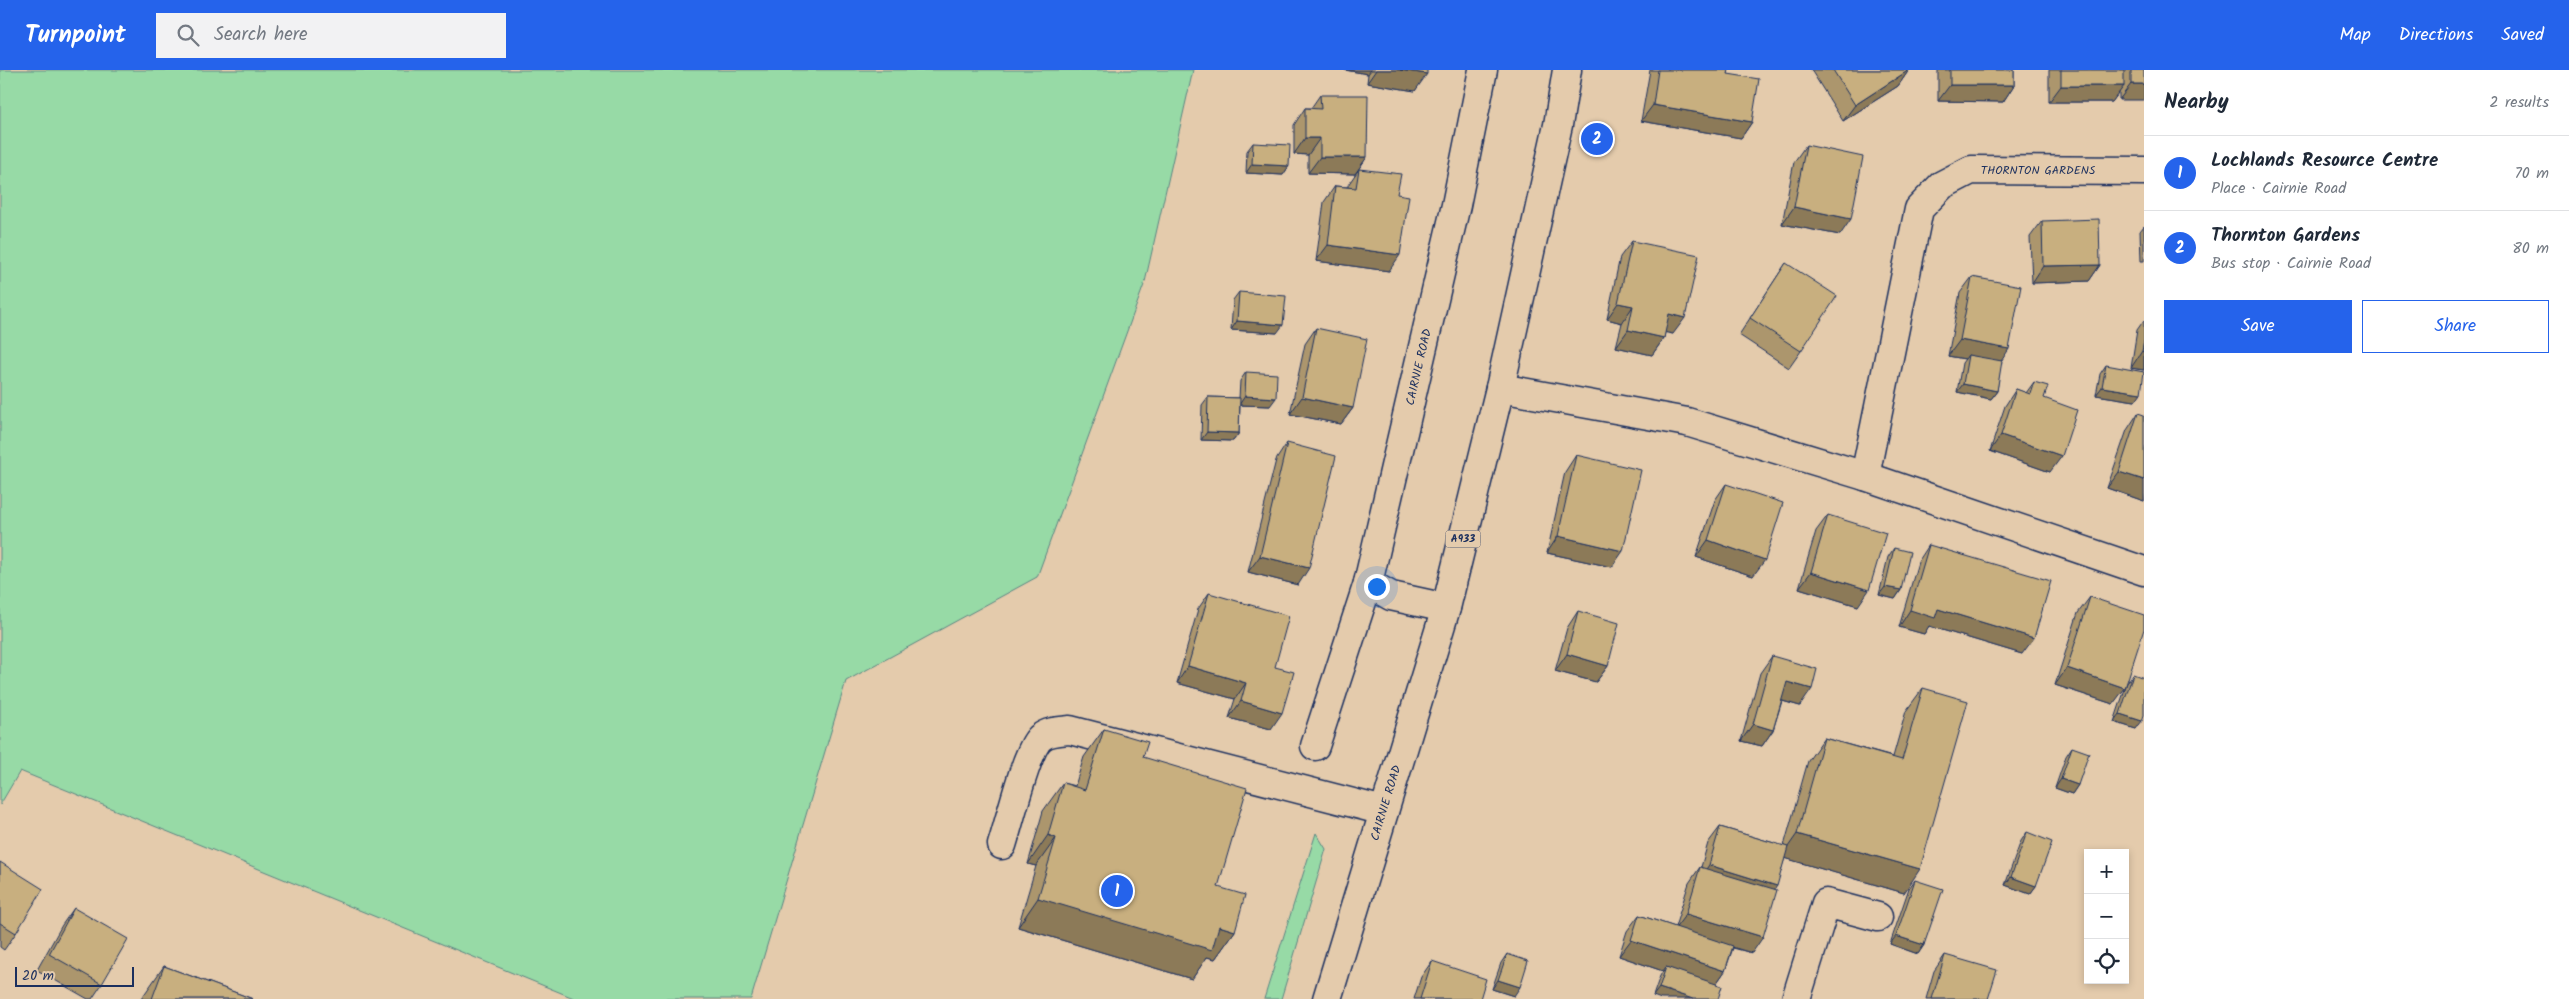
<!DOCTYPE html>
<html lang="en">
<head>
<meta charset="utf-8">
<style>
  body { margin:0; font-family:Kalam,sans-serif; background:#f2f2f3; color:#1f2937 }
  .controls { position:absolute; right:15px; bottom:15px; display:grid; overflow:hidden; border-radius:0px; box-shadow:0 2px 8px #0003 }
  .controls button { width:45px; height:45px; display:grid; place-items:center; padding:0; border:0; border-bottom:1px solid #e0e1e3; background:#fff; color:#1f2937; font:25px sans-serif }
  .scale { position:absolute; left:15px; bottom:12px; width:119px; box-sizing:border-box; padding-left:5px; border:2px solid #1b2f5e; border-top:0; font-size:14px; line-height:18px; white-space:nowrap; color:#1b2f5e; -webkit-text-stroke:4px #e4cbac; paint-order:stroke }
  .you { position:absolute; left:1376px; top:516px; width:18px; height:18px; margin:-12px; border:4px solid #fff; border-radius:50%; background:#1a73e8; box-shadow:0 0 0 8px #1a73e833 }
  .badge { display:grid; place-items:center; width:32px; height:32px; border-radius:50%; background:#2563eb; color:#fff; font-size:16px; font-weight:700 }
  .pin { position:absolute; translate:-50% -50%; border:2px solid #fff; box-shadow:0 1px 5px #0006 }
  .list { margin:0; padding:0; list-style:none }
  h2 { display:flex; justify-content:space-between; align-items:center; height:65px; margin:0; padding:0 20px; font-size:21px }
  h2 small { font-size:16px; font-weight:400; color:#747a83 }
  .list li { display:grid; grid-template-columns:32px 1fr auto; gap:15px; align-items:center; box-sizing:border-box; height:75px; padding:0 20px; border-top:1px solid #e0e1e3 }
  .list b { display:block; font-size:19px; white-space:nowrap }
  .list p { margin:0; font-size:16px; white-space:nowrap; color:#747a83 }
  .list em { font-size:16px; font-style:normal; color:#747a83 }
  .actions { display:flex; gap:10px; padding:15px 20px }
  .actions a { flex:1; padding:11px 0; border:1px solid #2563eb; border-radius:0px; text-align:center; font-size:18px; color:#2563eb }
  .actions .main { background:#2563eb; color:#fff }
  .icon { flex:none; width:28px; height:28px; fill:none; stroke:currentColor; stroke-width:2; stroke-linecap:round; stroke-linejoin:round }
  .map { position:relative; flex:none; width:2144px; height:929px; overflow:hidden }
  header { display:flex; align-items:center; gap:30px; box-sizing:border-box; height:70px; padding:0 25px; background:#2563eb; color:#fff }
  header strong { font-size:24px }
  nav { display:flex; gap:28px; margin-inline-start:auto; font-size:18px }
  .search { width:350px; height:45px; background:#f2f2f3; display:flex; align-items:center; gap:12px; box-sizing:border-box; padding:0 18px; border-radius:0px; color:#747a83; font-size:19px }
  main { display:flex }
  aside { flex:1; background:#fff }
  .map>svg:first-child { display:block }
  .green { fill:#97daa6; stroke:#598482 }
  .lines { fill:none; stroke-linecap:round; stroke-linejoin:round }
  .minor-casing { stroke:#1b2f5e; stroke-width:31 }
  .major-casing { stroke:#1b2f5e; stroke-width:31 }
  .minor { stroke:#e4cbac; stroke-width:28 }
  .major { stroke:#e4cbac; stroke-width:28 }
  .wall { fill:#ac966d; stroke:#1b2f5e }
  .shaded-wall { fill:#8c7a59; stroke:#1b2f5e }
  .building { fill:#c8af7f; stroke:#1b2f5e }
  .labels { text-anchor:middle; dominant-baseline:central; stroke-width:4; stroke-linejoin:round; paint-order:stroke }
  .shield { fill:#e4cbac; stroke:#575e75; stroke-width:1 }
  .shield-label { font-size:11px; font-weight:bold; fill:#1b2f5e }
  .street-label { font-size:12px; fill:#1b2f5e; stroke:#e4cbac }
</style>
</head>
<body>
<header>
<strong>Turnpoint</strong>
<div class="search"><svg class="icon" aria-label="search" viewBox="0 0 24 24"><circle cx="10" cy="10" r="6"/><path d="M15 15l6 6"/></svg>Search here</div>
<nav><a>Map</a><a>Directions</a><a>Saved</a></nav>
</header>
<main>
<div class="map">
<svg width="2144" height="929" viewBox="0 0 2144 929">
  <rect width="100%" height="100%" fill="#e4cbac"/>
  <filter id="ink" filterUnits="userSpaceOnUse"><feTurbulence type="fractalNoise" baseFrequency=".02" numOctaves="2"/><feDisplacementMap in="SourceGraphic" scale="10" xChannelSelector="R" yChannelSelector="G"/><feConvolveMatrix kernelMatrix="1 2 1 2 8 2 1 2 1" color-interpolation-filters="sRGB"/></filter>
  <g filter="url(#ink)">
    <g class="green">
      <path d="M0,0H1193L1145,212L1037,507L846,611L751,929H576L20,701L0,735Z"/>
      <path d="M1316,763L1326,779L1281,929H1264Z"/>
    </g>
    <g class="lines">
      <defs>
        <g id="minor">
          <path d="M1500,318L1687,352L1865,406L2144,501"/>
          <path d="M1865,406L1919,139L1942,115L1971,100L2144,101"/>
          <path d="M1446,538L1391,526L1368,513L1456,135L1483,0"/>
          <path d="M1315,676L1368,513"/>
          <path d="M1002,775C1009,754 1026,681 1040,668C1048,661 1060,661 1070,660L1384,741"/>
          <path d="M1796,929L1826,833L1878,847"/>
        </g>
        <path id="major" d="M1327,929L1446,538L1500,318L1558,55L1567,0"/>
      </defs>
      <use href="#minor" class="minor-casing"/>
      <use href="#major" class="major-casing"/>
      <use href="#minor" class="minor"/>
      <use href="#major" class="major"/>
    </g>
    <g class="wall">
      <path d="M1345,0H1427L1415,21L1367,13L1368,4Z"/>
      <path d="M1650,0H1729L1728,4L1752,52L1741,68L1641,51Z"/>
      <path d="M1811,0H1909L1898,16L1843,51Z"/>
      <path d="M1938,0H2014V15L2003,32L1938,31Z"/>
      <path d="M2049,0H2144L2119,30V22L2112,32H2049Z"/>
      <path d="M1320,25L1367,87L1355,104L1308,103V85L1294,84V55L1305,38H1311Z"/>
      <path d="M1253,73L1289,96L1283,105L1246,103L1247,81Z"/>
      <path d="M1806,75L1840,165L1782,154L1794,92Z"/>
      <path d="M1359,99L1389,201L1316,191L1324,132L1335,116L1348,117V115Z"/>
      <path d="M2042,151L2100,195L2089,211L2032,213L2030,167Z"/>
      <path d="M2144,156V191H2141L2140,161Z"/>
      <path d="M1632,171L1673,264L1665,262L1664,268L1652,285L1616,277L1622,253L1607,249L1620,187Z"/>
      <path d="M1786,193L1801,281L1789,298L1739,265Z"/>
      <path d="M1972,207L2001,291L1997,321L1991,329L1957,322L1962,293L1965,289L1948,286L1960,223Z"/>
      <path d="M1239,222L1277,263L1231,260L1233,230Z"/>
      <path d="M2144,250V300L2131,298L2137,260Z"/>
      <path d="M1316,258L1353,338L1341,354L1290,344L1305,274Z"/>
      <path d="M2106,295L2135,331L2096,325L2100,304Z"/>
      <path d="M1246,302L1270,336L1240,335L1239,363L1233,371L1201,370L1202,335L1208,327L1239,328L1240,311Z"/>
      <path d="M2034,312L2050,402L1990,381L2005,336L2016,319L2026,323Z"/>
      <path d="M2138,343L2144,431L2107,418L2127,360Z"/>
      <path d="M1287,373L1298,515L1248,502L1276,390Z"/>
      <path d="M1576,385L1612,497L1547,483L1565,402Z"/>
      <path d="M1726,414L1753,506L1696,487L1715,430Z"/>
      <path d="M1828,445L1858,536L1799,518L1816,461Z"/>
      <path d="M1929,475L2022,584L1929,556L1924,564L1899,557L1918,492Z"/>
      <path d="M1894,478L1901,520L1895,529L1879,525L1888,487Z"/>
      <path d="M1209,523L1275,597L1271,659L1229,648L1235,629L1177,613L1198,539Z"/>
      <path d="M2090,527L2113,634L2055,615L2078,543Z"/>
      <path d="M1578,541L1608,596L1596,612L1555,601L1567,558Z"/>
      <path d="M1772,586L1800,636L1782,631L1773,660L1762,676L1741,671L1760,603Z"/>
      <path d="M2133,604L2136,659L2114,652L2127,613Z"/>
      <path d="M1923,618L1904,823L1785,788L1752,883L1733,878L1725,901L1716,914L1653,926L1660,906L1663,901L1619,886L1627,861L1639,845L1675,857L1689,813L1700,797H1701L1708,773L1720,757L1784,776L1808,691L1824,668L1893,687L1906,641Z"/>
      <path d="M1104,659L1143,687L1218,817L1235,861L1215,889L1207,887L1192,909L1018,857L1036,796L1028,794L1043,741L1063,713L1075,716L1084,687Z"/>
      <path d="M2072,677L2078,715L2072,724L2055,718L2066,686Z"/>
      <path d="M2027,762L2036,816L2030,824L2005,815L2021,771Z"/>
      <path d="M0,792L16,863L4,880L0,877Z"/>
      <path d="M1915,810L1924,875L1918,884L1890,874L1909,818Z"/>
      <path d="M74,838L102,914L92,929H88L37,900L62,855Z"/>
      <path d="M1507,884L1514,926L1492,919L1501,893Z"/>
      <path d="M1945,885L1988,929H1926L1934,901Z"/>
      <path d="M1432,891L1480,929H1414L1421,907Z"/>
      <path d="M164,896L253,929H141Z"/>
    </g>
    <g class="shaded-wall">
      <path d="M1345,0H1371L1368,4Z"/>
      <path d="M1376,0H1400L1427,4L1415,21L1367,13Z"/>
      <path d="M1909,0L1898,16L1843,51L1855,35Z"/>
      <path d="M2131,14H2144V30H2119Z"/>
      <path d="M1950,15H2014L2003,32L1938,31Z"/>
      <path d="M2061,16H2124L2112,32H2049Z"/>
      <path d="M1653,35L1752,52L1741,68L1641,51Z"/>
      <path d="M1305,68H1320L1308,85L1294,84Z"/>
      <path d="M1320,87H1367L1355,104L1308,103Z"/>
      <path d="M1252,94L1289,96L1283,105L1246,103Z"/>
      <path d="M1794,137L1851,149L1840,165L1782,154Z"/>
      <path d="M1328,175L1400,185L1389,201L1316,191Z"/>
      <path d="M2100,195L2089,211L2032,213L2043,196Z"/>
      <path d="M1618,233L1633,236L1622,253L1607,249Z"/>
      <path d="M1669,244L1685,248L1673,264L1657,261Z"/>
      <path d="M1237,251L1283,255L1277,263L1231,260Z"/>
      <path d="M1628,260L1664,268L1652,285L1616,277Z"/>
      <path d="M1960,270L2009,279L1998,296L1968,285L1965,289L1948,286Z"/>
      <path d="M2142,281L2144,282V300L2131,298Z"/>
      <path d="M1963,314L1997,321L1991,329L1957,322Z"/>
      <path d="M2102,317L2141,323L2135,331L2096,325Z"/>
      <path d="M1245,326L1276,328L1270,336L1239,335Z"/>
      <path d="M1302,327L1353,338L1341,354L1290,344Z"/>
      <path d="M1207,362L1239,363L1233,371L1201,370Z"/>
      <path d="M2001,365L2062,386L2050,402L1990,381Z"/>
      <path d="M2119,402L2144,410V431L2107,418Z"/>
      <path d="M1558,466L1623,481L1612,497L1547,483Z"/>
      <path d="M1708,470L1765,490L1753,506L1696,487Z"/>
      <path d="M1260,486L1309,498L1298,515L1248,502Z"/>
      <path d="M1811,502L1869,520L1858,536L1799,518Z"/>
      <path d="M1885,517L1901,520L1895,529L1879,525Z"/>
      <path d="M1938,539L2034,568L2022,584L1929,556L1924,564L1899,557L1910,540Z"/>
      <path d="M1567,584L1608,596L1596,612L1555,601Z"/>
      <path d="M1188,596L1246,613L1235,629L1177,613Z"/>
      <path d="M2067,598L2125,618L2113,634L2055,615Z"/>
      <path d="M1787,612L1812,619L1800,636L1776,629Z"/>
      <path d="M1241,631L1282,643L1271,659L1229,648Z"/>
      <path d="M2120,644L2142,651L2136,659L2114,652Z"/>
      <path d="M1753,654L1773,660L1762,676L1741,671Z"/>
      <path d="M2061,709L2078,715L2072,724L2055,718Z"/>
      <path d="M1797,764L1920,799L1904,823L1781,787Z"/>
      <path d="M1048,765L1056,768L1036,796L1028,794Z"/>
      <path d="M1709,795L1777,816L1765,832L1697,812Z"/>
      <path d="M2011,807L2036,816L2030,824L2005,815Z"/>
      <path d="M1038,828L1219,856L1235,861L1215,889L1207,887L1192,909L1018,857Z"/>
      <path d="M1686,844L1763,867L1752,883L1674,860Z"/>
      <path d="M1896,866L1924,875L1918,884L1890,874Z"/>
      <path d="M1631,870L1725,901L1713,918L1666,897L1663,901L1619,886Z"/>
      <path d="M1498,910L1520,917L1514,926L1492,919Z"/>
      <path d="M1659,918L1693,929H1661L1653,926Z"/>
    </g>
    <g class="building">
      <path d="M1400,0H1427V4Z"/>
      <path d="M1658,0H1729L1728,4L1759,9L1752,52L1653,35Z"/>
      <path d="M1833,0H1909L1855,35Z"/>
      <rect x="1950" y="0" width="64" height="15"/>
      <rect x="2061" y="0" width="63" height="16"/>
      <rect x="2131" y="0" width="13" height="14"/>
      <path d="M1320,25H1368L1367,87H1320V68H1305V38L1321,39Z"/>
      <path d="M1253,73L1290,75L1289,96L1252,94Z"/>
      <path d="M1806,75L1863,87L1851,149L1794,137Z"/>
      <path d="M1359,99L1401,104L1397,124L1409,126L1400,185L1328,175L1335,116L1356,118Z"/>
      <path d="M2099,149L2100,195L2043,196L2042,151Z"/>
      <path d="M1632,171L1699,185L1685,248L1669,244L1664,268L1628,260L1633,236L1618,233Z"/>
      <path d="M1786,193L1837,226L1801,281L1750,248Z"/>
      <path d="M1972,207L2021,216L2009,279L1960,270Z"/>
      <path d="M1239,222L1286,226L1283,255L1237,251Z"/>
      <path d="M1316,258L1367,269L1353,338L1302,327Z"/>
      <path d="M2144,271V282L2142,281Z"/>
      <path d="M1968,285L2002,291L1997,321L1963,314Z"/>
      <path d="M2106,295L2144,302L2141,323L2102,317Z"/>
      <path d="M1246,302L1277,304L1276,328L1245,326Z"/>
      <path d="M2034,312L2048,316L2044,328L2077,340L2062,386L2001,365L2016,319L2030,324Z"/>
      <path d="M1208,327L1240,328L1239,363L1207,362Z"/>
      <path d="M2138,343L2144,345V410L2119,402Z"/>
      <path d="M1287,373L1336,386L1309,498L1260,486Z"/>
      <path d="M1576,385L1641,400L1623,481L1558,466Z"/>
      <path d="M1726,414L1783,433L1765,490L1708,470Z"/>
      <path d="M1828,445L1886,463L1869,520L1811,502Z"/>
      <path d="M1929,475L2051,511L2034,568L1938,539L1935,548L1910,540Z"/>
      <path d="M1894,478L1910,482L1901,520L1885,517Z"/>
      <path d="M1209,523L1289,546L1275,597L1294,602L1282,643L1241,631L1246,613L1188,596Z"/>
      <path d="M2090,527L2144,545V559L2125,618L2067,598Z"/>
      <path d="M1578,541L1619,553L1608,596L1567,584Z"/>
      <path d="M1772,586L1817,599L1812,619L1787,612L1773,660L1753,654Z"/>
      <path d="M2133,604L2144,608V645L2142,651L2120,644Z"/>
      <path d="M1923,618L1968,631L1920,799L1797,764L1824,668L1902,690Z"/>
      <path d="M1104,659L1148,672L1143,687L1247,718L1218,817L1245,825L1235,861L1219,856L1212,880L1038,828L1056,768L1048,765L1063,713L1085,720Z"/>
      <path d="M2072,677L2089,683L2078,715L2061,709Z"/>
      <path d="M1720,757L1788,777L1777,816L1709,795Z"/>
      <path d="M2027,762L2052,772L2036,816L2011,807Z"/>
      <path d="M0,792L43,819L16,863L0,853Z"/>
      <path d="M1700,797L1777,820L1763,867L1686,844Z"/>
      <path d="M1915,810L1943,819L1924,875L1896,866Z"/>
      <path d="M74,838L128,869L102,914L49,884Z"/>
      <path d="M1639,845L1733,876L1725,901L1631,870Z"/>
      <path d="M1507,884L1528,891L1520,917L1498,910Z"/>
      <path d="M1945,885L1997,900L1988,929H1932Z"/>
      <path d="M1432,891L1486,909L1480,929H1420Z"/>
      <path d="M164,896L253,929H152Z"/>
      <path d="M1666,897L1722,916L1718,929H1693L1659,918Z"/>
    </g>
  </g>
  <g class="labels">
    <rect class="shield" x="1445.5" y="460.5" width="35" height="17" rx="4"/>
    <g class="shield-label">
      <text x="1463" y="469">A933</text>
    </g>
    <g class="street-label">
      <text x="2038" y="100">THORNTON GARDENS</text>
      <text transform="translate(1419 297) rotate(-77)">CAIRNIE ROAD</text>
      <text transform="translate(1386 733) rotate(-73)">CAIRNIE ROAD</text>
    </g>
  </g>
</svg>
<div class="controls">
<button>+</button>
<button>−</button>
<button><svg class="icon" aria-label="locate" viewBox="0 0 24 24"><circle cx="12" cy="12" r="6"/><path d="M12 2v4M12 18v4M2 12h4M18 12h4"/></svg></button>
</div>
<div class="scale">20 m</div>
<div class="you"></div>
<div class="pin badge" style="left:1117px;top:821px">1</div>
<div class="pin badge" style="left:1597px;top:69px">2</div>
</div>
<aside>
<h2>Nearby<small>2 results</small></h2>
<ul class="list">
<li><span class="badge">1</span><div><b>Lochlands Resource Centre</b><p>Place · Cairnie Road</p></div><em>70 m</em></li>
<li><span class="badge">2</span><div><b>Thornton Gardens</b><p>Bus stop · Cairnie Road</p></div><em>80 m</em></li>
</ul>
<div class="actions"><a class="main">Save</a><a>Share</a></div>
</aside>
</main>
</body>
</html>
